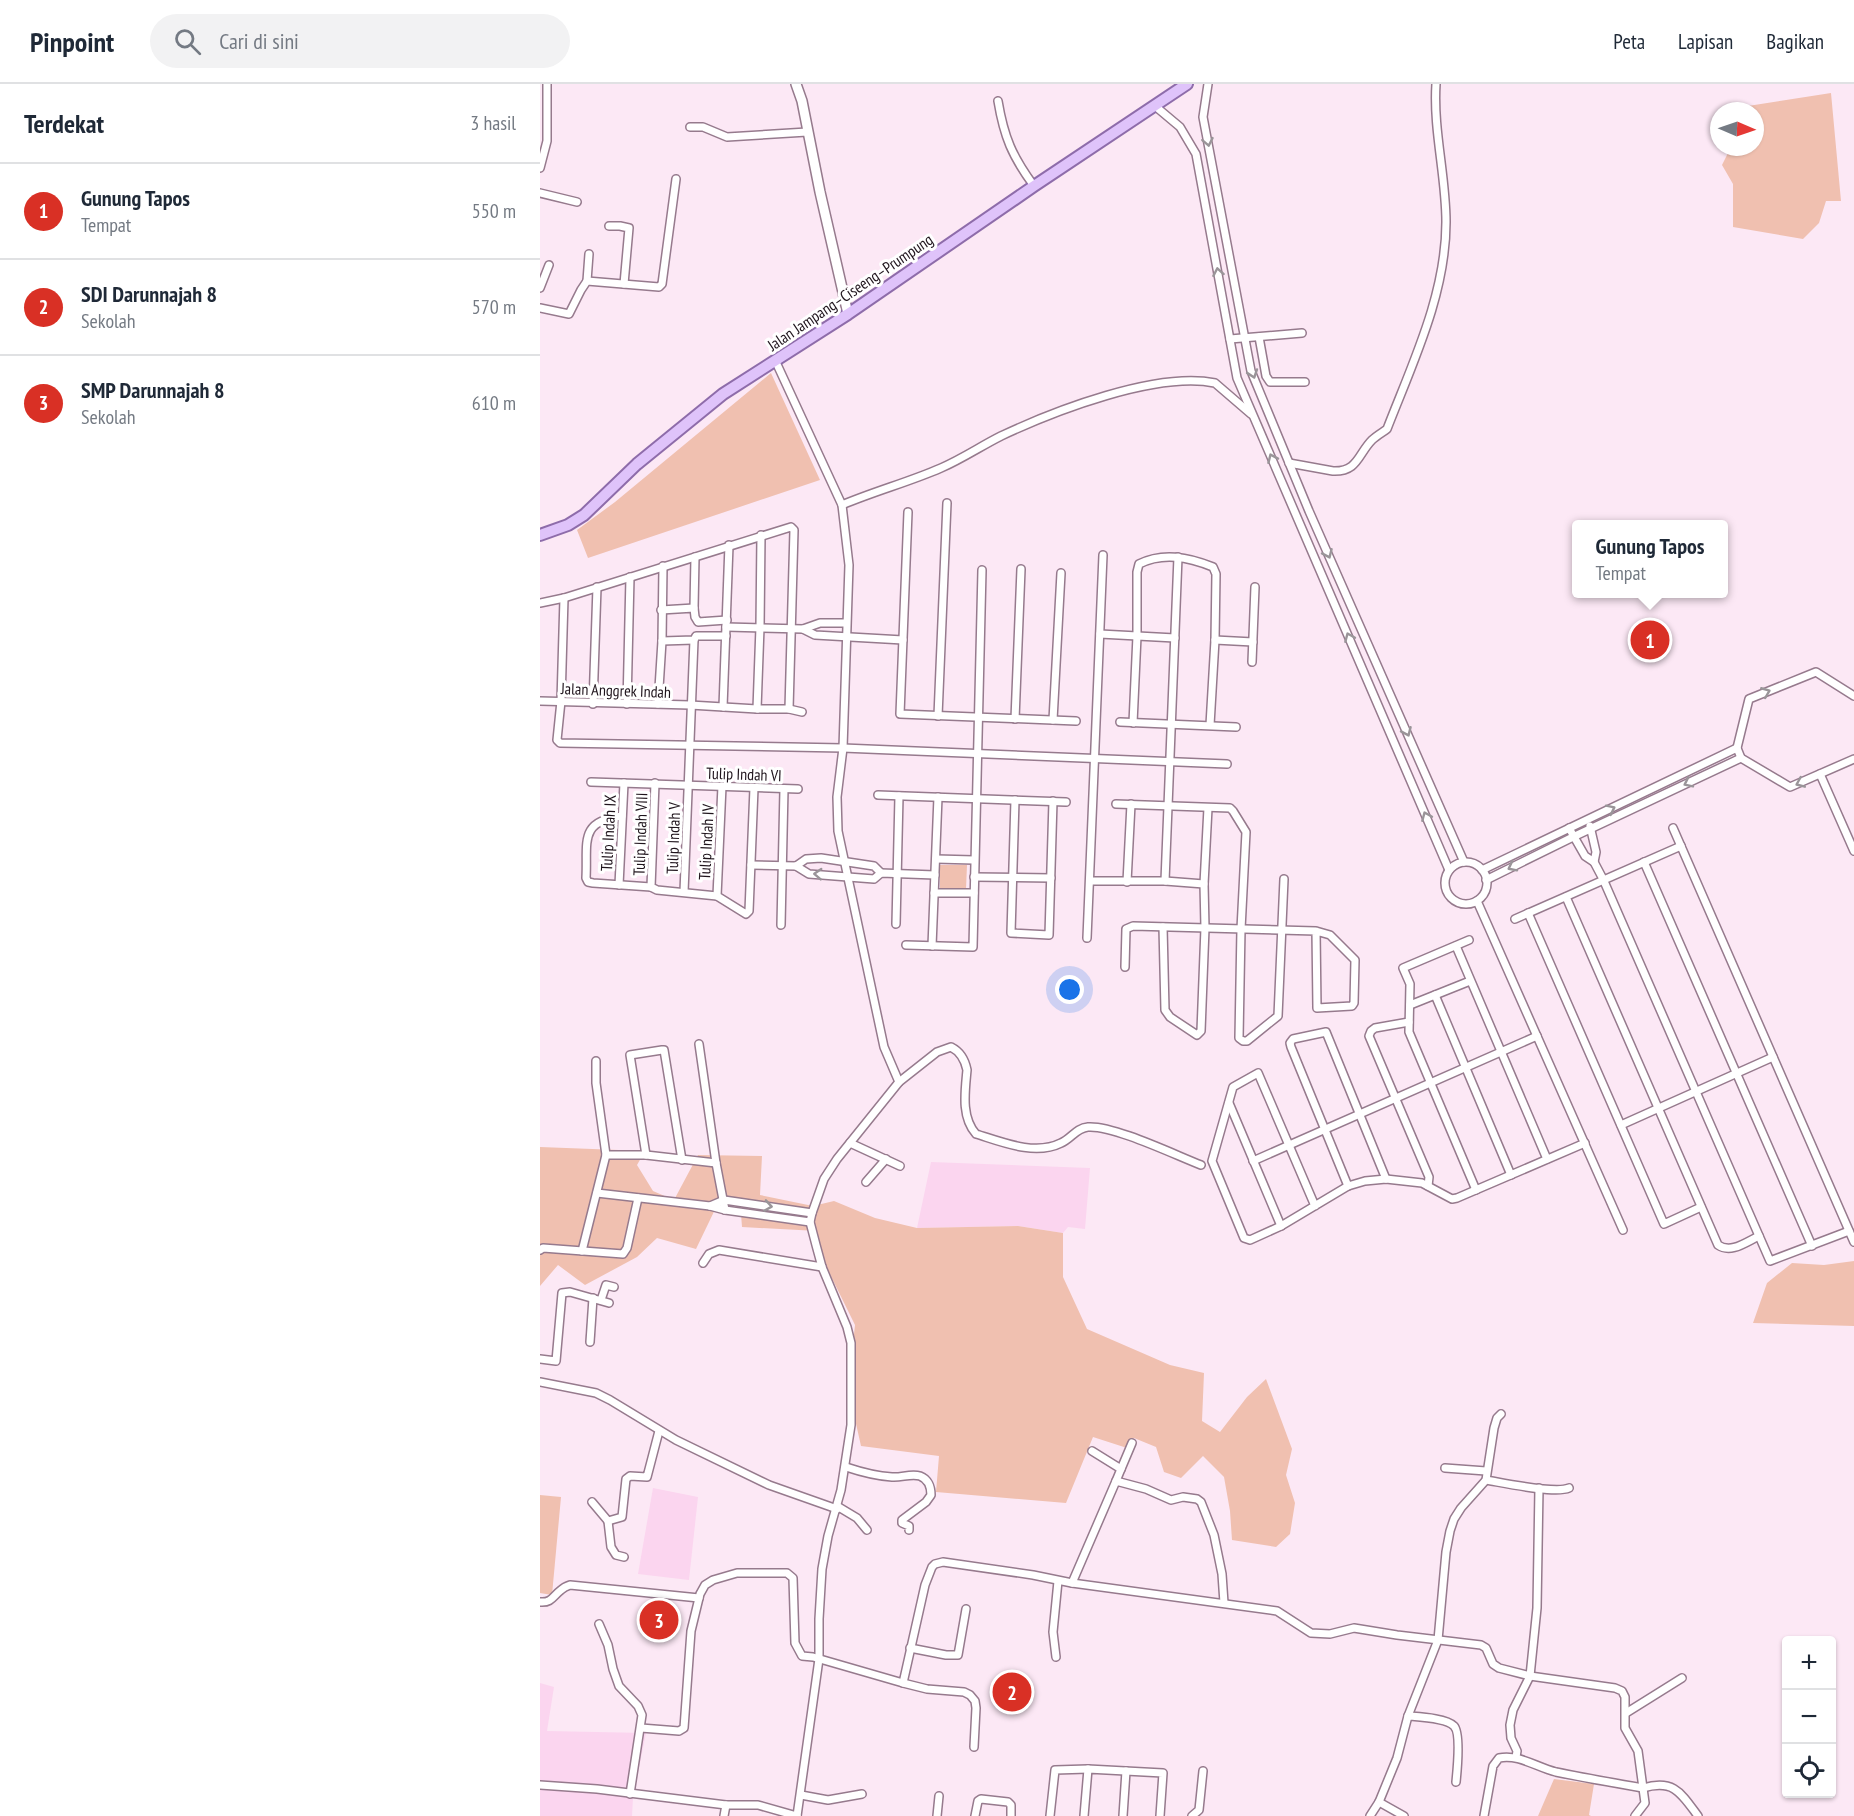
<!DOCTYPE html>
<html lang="id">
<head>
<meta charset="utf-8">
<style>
  body { margin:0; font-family:"PT Sans Narrow",sans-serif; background:#f2f2f3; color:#1f2937 }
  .controls { position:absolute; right:18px; bottom:18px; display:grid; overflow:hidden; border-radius:6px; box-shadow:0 2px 4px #0004 }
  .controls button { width:54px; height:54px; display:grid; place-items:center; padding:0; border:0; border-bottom:2px solid #e0e1e3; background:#fff; color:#1f2937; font:30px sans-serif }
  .compass { position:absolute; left:1170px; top:18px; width:54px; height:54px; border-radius:50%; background:#fff; box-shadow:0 2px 4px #0004; rotate:92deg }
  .you { position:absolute; left:530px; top:906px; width:21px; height:21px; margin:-15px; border:4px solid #fff; border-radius:50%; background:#1a73e8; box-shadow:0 0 0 9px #1a73e833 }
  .badge { display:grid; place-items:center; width:39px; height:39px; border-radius:50%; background:#d93025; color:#fff; font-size:20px; font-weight:700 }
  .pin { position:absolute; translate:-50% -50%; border:3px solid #fff; box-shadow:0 2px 6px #0006 }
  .popup { position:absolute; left:1032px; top:436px; width:156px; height:78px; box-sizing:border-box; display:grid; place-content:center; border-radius:6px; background:#fff; filter:drop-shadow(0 2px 4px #0005); font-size:20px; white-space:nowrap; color:#747a83 }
  .popup b { font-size:22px; color:#1f2937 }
  .popup::after { content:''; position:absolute; left:50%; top:100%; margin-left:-12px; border:12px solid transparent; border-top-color:#fff }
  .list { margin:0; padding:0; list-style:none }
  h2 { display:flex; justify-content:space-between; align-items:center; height:78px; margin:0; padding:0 24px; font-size:26px }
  h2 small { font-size:20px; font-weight:400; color:#747a83 }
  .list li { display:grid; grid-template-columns:39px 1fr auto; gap:18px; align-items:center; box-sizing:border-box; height:96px; padding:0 24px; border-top:2px solid #e0e1e3 }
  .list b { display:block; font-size:22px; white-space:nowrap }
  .list p { margin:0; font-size:20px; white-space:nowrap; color:#747a83 }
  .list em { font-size:20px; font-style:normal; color:#747a83 }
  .icon { flex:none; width:33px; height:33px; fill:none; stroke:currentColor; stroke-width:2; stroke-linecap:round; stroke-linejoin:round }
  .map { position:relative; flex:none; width:1314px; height:1732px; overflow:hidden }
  header { display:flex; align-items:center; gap:36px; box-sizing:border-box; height:84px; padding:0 30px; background:#fff; border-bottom:2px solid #e0e1e3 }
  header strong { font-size:28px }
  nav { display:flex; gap:33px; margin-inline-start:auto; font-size:21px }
  .search { width:420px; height:54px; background:#f2f2f3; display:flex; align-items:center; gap:15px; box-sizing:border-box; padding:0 21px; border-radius:33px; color:#747a83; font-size:22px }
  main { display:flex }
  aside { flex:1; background:#fff }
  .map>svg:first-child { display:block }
  .built { fill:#fbd5ef }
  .green { fill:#f0c0b0 }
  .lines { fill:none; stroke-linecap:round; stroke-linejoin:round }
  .street-casing { stroke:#967a8d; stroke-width:10 }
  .secondary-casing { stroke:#967a8d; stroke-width:12 }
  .primary-casing { stroke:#8e6caa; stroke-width:14 }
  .street { stroke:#fff; stroke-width:7 }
  .secondary { stroke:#fff; stroke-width:9 }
  .primary { stroke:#dfc3fa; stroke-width:10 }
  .oneway { stroke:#9a9599 }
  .labels { text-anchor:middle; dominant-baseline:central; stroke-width:6; stroke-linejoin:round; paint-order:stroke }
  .street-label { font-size:16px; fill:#1f141c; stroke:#fff }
</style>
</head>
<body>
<header>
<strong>Pinpoint</strong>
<div class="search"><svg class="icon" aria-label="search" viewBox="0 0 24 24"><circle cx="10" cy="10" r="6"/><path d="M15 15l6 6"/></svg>Cari di sini</div>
<nav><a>Peta</a><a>Lapisan</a><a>Bagikan</a></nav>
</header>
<main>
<aside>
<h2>Terdekat<small>3 hasil</small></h2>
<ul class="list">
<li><span class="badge">1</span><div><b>Gunung Tapos</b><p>Tempat</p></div><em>550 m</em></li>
<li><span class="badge">2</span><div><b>SDI Darunnajah 8</b><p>Sekolah</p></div><em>570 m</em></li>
<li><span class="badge">3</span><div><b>SMP Darunnajah 8</b><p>Sekolah</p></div><em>610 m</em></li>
</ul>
</aside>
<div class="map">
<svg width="1314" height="1732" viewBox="0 0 1314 1732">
  <rect width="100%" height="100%" fill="#fce8f5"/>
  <g class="built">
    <path d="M391,1078L550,1084L545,1145L528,1143L523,1149L478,1142L377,1144Z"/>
    <path d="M113,1404L158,1413L149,1496L98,1490Z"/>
    <path d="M0,1599L14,1603L7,1647L106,1649L93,1714L92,1732H0Z"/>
  </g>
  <g class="green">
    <path d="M1291,9L1301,117H1286L1279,139L1263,155L1193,143V100L1182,81L1191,63H1215V27H1195V24Z"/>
    <path d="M231,289L280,396L48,474L37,446L75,418Z"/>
    <path d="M400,781H427L426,805L400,804Z"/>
    <path d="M0,1063L105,1067L97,1081L113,1107L134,1116L158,1071L222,1072L220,1111L273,1122L294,1117L335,1134L377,1144L478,1142L523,1149V1193L547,1245L630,1281L664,1289L662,1337L680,1348L707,1313L726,1295L752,1365L746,1391L755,1419L750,1450L736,1463L692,1456L690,1427L684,1393L663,1372L641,1394L624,1388L616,1363L594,1354L587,1364L553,1353L526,1419L396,1408L399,1372L321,1362L308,1304L315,1241L281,1172L277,1147L202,1143L200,1117L182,1111L156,1165L117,1154L97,1173L45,1201L18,1181L0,1202Z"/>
    <path d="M1314,1177V1242L1213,1239L1227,1199L1252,1179L1284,1181Z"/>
    <path d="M0,1411L21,1413L12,1511L0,1509Z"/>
    <path d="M1014,1695L1054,1700L1049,1731L1051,1732H998Z"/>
  </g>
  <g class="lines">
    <defs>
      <g id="street">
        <path d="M668,0L663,33L711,287L769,427L924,778"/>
        <path d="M458,17C464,53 472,72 494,102"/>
        <path d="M615,22L640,43L656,70L697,294L909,786"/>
        <path d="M150,43H163L187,53L267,48"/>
        <path d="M0,84L7,57V0"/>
        <path d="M0,109L37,118"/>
        <path d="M69,142H80L89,144L84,200"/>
        <path d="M47,197L49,170"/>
        <path d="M0,204L9,181"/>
        <path d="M0,224L29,230L41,206L47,197L119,203L122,200L136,95"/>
        <path d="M719,253L726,292L730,298H765"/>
        <path d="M690,255L762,249"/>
        <path d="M235,276L302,421L309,481L303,664L297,713L298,747L344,963L359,998L297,1075L284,1095L272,1129L270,1138L276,1161L282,1183L307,1243L311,1259V1341L301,1406L288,1452L282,1485L279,1535V1575L257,1732"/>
        <path d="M749,379L793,387C818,388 818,370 832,356C836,352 843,348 847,345C873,278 906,210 906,138C906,92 893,46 896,0"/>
        <path d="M302,421C335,407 369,398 401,384C422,375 441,362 461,352C514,327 617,287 675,299L711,330"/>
        <path d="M368,428L360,630L536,637"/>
        <path d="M24,514L21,617L17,656L20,659L303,664L687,680"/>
        <path d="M0,519L24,514L251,443L254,446L249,625"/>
        <path d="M154,524L155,473"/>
        <path d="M121,526L154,524L155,533L158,538L187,536"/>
        <path d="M186,543L263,545L275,551L363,556"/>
        <path d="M263,545L280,539H306"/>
        <path d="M560,550L635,554"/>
        <path d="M675,556L713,558"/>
        <path d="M122,557L154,556L156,552H186"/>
        <path d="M712,578L715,503"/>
        <path d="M1314,612L1276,588L1209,615L1197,664L1201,674L1250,703L1314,675"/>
        <path d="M0,617L150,621L217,625H249L262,628"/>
        <path d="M53,620L57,503"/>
        <path d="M87,620L90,493"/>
        <path d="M118,620L122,557L123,482"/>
        <path d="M183,623L189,461"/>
        <path d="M217,625L220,543L221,451"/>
        <path d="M398,632L407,419"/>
        <path d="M475,635L481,485"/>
        <path d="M513,636L521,489"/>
        <path d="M580,638L696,643"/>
        <path d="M593,639L597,552V488L599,480C623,468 648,473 673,483L676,490L675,556L670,641"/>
        <path d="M1280,690L1314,767"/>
        <path d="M51,698L258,705"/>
        <path d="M115,699L111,803L117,806L177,812"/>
        <path d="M182,702L177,812L206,830L209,827L214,704"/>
        <path d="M338,711L526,718"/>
        <path d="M475,716L471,849L509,851L513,717"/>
        <path d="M576,720L690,724L693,727L706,748L701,845L699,954L703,957H707L738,932L744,795"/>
        <path d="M82,732C38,737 48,759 46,794L48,798L53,799L111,803"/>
        <path d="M1050,742L1056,768L1054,778"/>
        <path d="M1029,744L1045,772L1054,778L1063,795L1230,1177L1309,1147"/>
        <path d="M1133,744L1314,1158"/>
        <path d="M396,775L434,776"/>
        <path d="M1104,778L1272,1162"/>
        <circle cx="926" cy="799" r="21"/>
        <path d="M211,781L256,782L266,775L281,774L334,782L341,789"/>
        <path d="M256,782L269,790L334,795L341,789L395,791"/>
        <path d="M942,786L1197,664"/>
        <path d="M434,793L511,794"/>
        <path d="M946,796L1033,753L1201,674"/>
        <path d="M550,797H625L664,800"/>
        <path d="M625,797L638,473"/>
        <path d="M587,798L591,720"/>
        <path d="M79,801L84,699"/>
        <path d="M144,808L154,556"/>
        <path d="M394,809H434"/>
        <path d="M1026,813L1178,1161C1191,1170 1206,1158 1219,1152"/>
        <path d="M937,817L1083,1146"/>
        <path d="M988,829L1124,1140L1161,1123"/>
        <path d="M975,835L1141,762"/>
        <path d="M356,840L359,712"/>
        <path d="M241,841L244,705"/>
        <path d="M623,843L625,926L630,933L657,951L661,947L665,844L664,800L668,724"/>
        <path d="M547,854L563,471"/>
        <path d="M929,856L863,884L870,900L869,948L936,1106"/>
        <path d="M366,861L433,863L442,486"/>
        <path d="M392,862L398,713"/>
        <path d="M916,862L1007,1075"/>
        <path d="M585,883L586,845L593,842L776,847L790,851L815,876L814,919L812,922L777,924L776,847"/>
        <path d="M895,911L971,1091"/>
        <path d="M870,921L930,897"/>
        <path d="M869,938L835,944L831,947L829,952L889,1093L888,1102"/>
        <path d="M159,960L176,1079L185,1126"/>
        <path d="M56,977V999L66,1071H106L176,1079"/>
        <path d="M359,998L397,968L411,963C421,968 425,976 427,986C425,1008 421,1033 436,1050C462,1058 495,1072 521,1059C531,1055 536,1044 548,1043C573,1041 635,1071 661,1081"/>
        <path d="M689,1019L741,1142"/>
        <path d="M1081,1041L1233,973"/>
        <path d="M310,1059L360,1082"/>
        <path d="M106,1071L90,971L122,966H124L142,1076"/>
        <path d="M713,1077L997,952"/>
        <path d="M326,1098L346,1075"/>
        <path d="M808,1102L751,963L750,959L753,955L786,948L846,1095"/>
        <path d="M57,1109L170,1122L185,1126L270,1138"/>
        <path d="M170,1122L184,1116L272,1129"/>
        <path d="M775,1122L718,989L693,1003L672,1077L704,1154L710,1156L741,1142L808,1102L825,1097L846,1095L882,1099L912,1115L917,1114L1045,1059"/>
        <path d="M0,1166L3,1164L83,1170L87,1164L98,1114"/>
        <path d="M42,1167L66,1071"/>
        <path d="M163,1179L169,1170L179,1166L282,1183"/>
        <path d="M61,1216L66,1201L74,1203"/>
        <path d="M50,1258L53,1214"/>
        <path d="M0,1275L16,1277L22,1209L30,1208L69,1219"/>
        <path d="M0,1298L56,1309L70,1316L136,1356L229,1401L297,1425"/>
        <path d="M552,1367L581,1385L576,1397"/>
        <path d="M306,1383C321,1388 336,1392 352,1393C361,1394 371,1389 380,1392C388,1395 391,1403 391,1411L386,1418L362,1436V1439L369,1442V1446"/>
        <path d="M905,1384L946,1387"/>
        <path d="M581,1385L592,1359"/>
        <path d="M946,1396C964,1399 1015,1410 1029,1404"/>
        <path d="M52,1418L68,1437L82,1433L86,1395L90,1392L107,1393L119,1347"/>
        <path d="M297,1422L317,1434L327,1446"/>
        <path d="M68,1437L71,1463L76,1471L84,1473"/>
        <path d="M532,1499L576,1397L606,1405L631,1416L643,1413L657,1415L661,1418L674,1451L682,1490L684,1519"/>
        <path d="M0,1518C12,1519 13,1512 21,1506C24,1503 27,1502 30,1501L159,1514"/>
        <path d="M59,1540L68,1561L73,1585L79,1602L98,1622L102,1631L90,1710"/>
        <path d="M370,1564L406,1571H418L426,1525"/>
        <path d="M516,1573L513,1548L518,1497"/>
        <path d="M363,1599L387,1605L424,1608L430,1611L435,1617L436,1624L434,1663"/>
        <path d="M1086,1629L1142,1594"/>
        <path d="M868,1632C880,1633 906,1634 914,1642C921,1649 917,1688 916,1698"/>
        <path d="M101,1644L139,1647L144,1644L151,1547L160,1510L165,1501L173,1496L197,1489H247L253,1494L255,1559L262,1572L273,1573L363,1599L385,1501L392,1483L395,1480L403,1478L493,1491L532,1499L737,1527L771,1549L790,1550L814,1544L857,1551L941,1561L946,1564L953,1580L959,1584L990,1592L1075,1604L1082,1607L1085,1613V1644L1098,1667L1105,1719L1095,1732"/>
        <path d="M976,1673L977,1667L971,1654L970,1641L973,1626L990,1592L997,1524L999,1404"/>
        <path d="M0,1701L57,1705L186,1721H218L257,1732"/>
        <path d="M261,1711L288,1716L322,1710"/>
        <path d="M839,1718L864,1732"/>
        <path d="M184,1732L186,1721"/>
        <path d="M397,1732L399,1712"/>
        <path d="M435,1732L438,1717L441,1715L468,1718L471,1721V1732"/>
        <path d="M510,1732L515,1686L548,1685"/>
        <path d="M544,1732L548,1685L623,1689L620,1732"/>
        <path d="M583,1732L586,1687"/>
        <path d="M652,1732L659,1726L663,1687"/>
        <path d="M830,1732L839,1718L857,1674L868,1632L898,1556L906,1468L910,1447L914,1435L921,1424L946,1396L954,1344L957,1334L961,1330"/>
        <path d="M944,1732L953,1682L959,1674C979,1670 996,1683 1016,1688C1045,1694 1074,1699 1103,1704C1134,1695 1141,1709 1158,1732"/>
      </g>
      <path id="secondary" d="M256,0L262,17L280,108L308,230"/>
      <path id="primary" d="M0,451L28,441L44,431L97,380L183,310L308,230L494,102L647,0"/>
    </defs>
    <use href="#street" class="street-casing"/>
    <use href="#secondary" class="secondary-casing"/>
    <use href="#primary" class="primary-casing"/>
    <use href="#street" class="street"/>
    <use href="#secondary" class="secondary"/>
    <use href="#primary" class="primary"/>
  </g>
  <defs><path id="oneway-chevron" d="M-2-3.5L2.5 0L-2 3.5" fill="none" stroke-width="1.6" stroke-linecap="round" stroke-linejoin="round" transform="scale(1.5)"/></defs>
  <g class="oneway">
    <use href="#oneway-chevron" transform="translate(668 58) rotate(79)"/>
    <use href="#oneway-chevron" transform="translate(678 188) rotate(-100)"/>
    <use href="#oneway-chevron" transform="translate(713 290) rotate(71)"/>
    <use href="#oneway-chevron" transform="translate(732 374) rotate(-114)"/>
    <use href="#oneway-chevron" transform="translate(788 470) rotate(66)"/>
    <use href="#oneway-chevron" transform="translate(809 553) rotate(-113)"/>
    <use href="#oneway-chevron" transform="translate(1226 608) rotate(-22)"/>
    <use href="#oneway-chevron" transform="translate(867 648) rotate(66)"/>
    <use href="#oneway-chevron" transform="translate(1148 699) rotate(154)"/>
    <use href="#oneway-chevron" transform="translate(1260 699) rotate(157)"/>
    <use href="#oneway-chevron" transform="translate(1071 725) rotate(-26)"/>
    <use href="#oneway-chevron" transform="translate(886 732) rotate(-113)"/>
    <use href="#oneway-chevron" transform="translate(972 783) rotate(153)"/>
    <use href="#oneway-chevron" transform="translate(278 790) rotate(-177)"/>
    <use href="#oneway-chevron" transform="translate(228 1122) rotate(9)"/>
  </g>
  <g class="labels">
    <g class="street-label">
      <text transform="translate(310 208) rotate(-34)">Jalan Jampang–Ciseeng–Prumpung</text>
      <text transform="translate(76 606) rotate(2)">Jalan Anggrek Indah</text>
      <text transform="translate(204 690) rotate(2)">Tulip Indah VI</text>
      <text transform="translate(68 749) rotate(-87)">Tulip Indah IX</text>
      <text transform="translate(100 750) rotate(-88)">Tulip Indah VIII</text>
      <text transform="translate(133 754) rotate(-88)">Tulip Indah V</text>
      <text transform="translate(166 758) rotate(-87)">Tulip Indah IV</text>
    </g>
  </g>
</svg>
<div class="controls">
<button>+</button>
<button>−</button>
<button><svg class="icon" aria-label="locate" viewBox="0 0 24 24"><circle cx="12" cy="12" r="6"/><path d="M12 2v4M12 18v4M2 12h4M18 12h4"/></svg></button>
</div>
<svg class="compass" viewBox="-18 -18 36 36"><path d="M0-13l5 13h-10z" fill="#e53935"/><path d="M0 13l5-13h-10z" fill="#747a83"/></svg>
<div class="you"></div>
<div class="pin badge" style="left:1110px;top:556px">1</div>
<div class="popup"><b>Gunung Tapos</b>Tempat</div>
<div class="pin badge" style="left:472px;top:1608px">2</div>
<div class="pin badge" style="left:119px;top:1536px">3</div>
</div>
</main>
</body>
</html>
